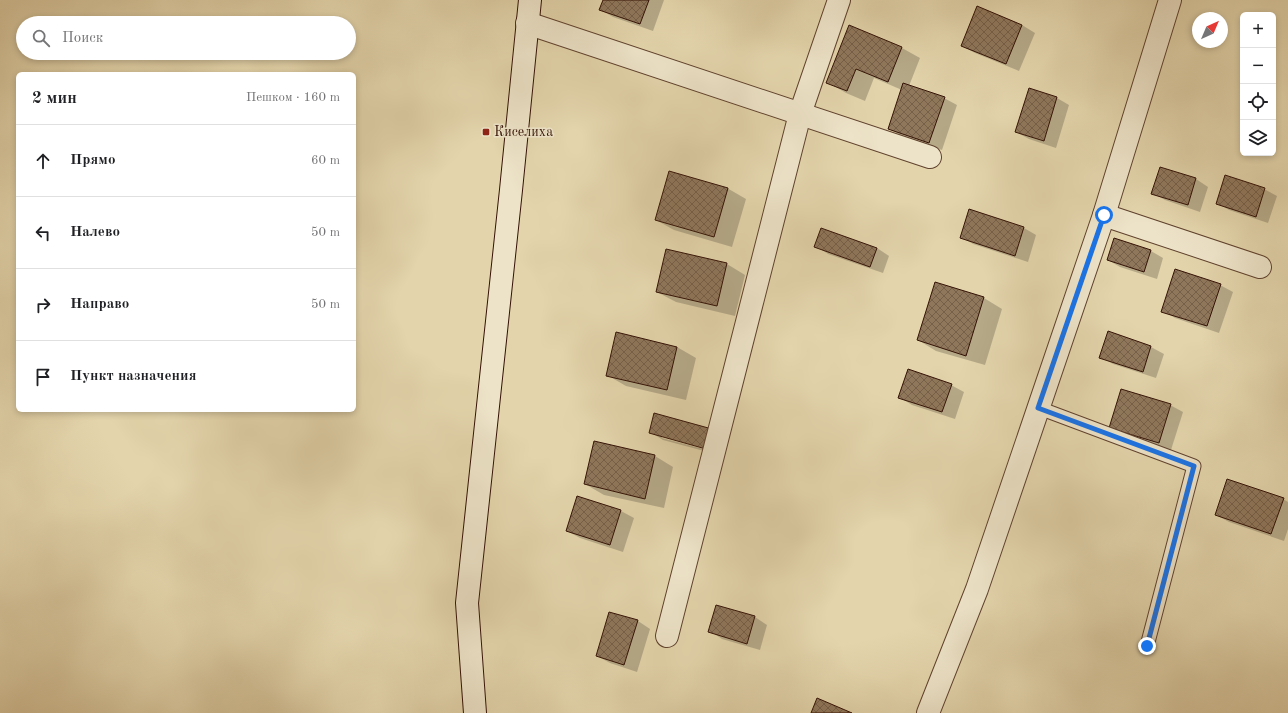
<!DOCTYPE html>
<html lang="ru">
<head>
<meta charset="utf-8">
<style>
  body { margin:0; font-family:"Old Standard TT",serif; background:#f6f6f6; color:#202124 }
  .controls { position:absolute; right:12px; top:12px; display:grid; overflow:hidden; border-radius:6px; box-shadow:0 2px 6px #0003 }
  .controls button { width:36px; height:36px; display:grid; place-items:center; padding:0; border:0; border-bottom:1px solid #e0e0e0; background:#fff; color:#202124; font:20px sans-serif }
  .compass { position:absolute; left:1192px; top:12px; width:36px; height:36px; border-radius:50%; background:#fff; box-shadow:0 2px 6px #0003; rotate:44deg }
  .stop { position:absolute; width:12px; height:12px; margin:-9px; border:3px solid #1a73e8; border-radius:50%; background:#fff }
  .stop.end { background:#1a73e8; border-color:#fff; box-shadow:0 1px 4px #0008 }
  .list { margin:0; padding:0; list-style:none }
  h2 { display:flex; justify-content:space-between; align-items:center; height:52px; margin:0; padding:0 16px; font-size:17px }
  h2 small { font-size:13px; font-weight:400; color:#757577 }
  .list li { display:grid; grid-template-columns:26px 1fr auto; gap:12px; align-items:center; box-sizing:border-box; height:72px; padding:0 16px; border-top:1px solid #e0e0e0 }
  .list b { display:block; font-size:15px; white-space:nowrap }
  .list em { font-size:13px; font-style:normal; color:#757577 }
  .icon { flex:none; width:22px; height:22px; fill:none; stroke:currentColor; stroke-width:2; stroke-linecap:round; stroke-linejoin:round }
  .map { position:relative; flex:none; width:1288px; height:713px; overflow:hidden }
  .search { position:absolute; background:#fff; box-shadow:0 2px 6px #0003; left:16px; top:16px; width:340px; height:44px; display:flex; align-items:center; gap:10px; box-sizing:border-box; padding:0 14px; border-radius:22px; color:#757577; font-size:15px }
  .panel { position:absolute; background:#fff; box-shadow:0 2px 6px #0003; left:16px; top:72px; width:340px; height:340px; border-radius:6px }
  .map>svg:first-child { display:block }
  .shadow { fill:#0003; fill-rule:evenodd }
  .building { fill:url(#building-cross-hatch); stroke:#341205 }
  .lines { fill:none; stroke-linecap:round; stroke-linejoin:round }
  .lane-casing { stroke:#60422e; stroke-width:15 }
  .street-casing { stroke:#60422e; stroke-width:24 }
  .secondary-casing { stroke:#341205; stroke-width:24 }
  .lane { stroke:#ede3c8; stroke-width:13 }
  .street { stroke:#ede3c8; stroke-width:22 }
  .secondary { stroke:#ede3c8; stroke-width:22 }
  .route { stroke:#1a73e8; stroke-width:5 }
  .poi-dot { fill:#8f2418; stroke:#ede3c8; stroke-width:1.5 }
  .labels { text-anchor:middle; dominant-baseline:central; stroke-width:3; stroke-linejoin:round; paint-order:stroke }
  .poi-label { font-size:14px; fill:#341205; stroke:#ede3c8; text-anchor:start }
</style>
</head>
<body>
<div class="map">
<svg width="1288" height="713" viewBox="0 0 1288 713">
  <defs>
    <pattern id="building-cross-hatch" width="8" height="8" patternUnits="userSpaceOnUse"><rect width="8" height="8" fill="#8f775b"/><path d="M0 0l8 8M0 8l8-8" fill="none" stroke="#766049"/></pattern>
  </defs>
  <rect width="100%" height="100%" fill="#e3d4ab"/>
  <filter id="stains"><feTurbulence type="fractalNoise" baseFrequency=".005" numOctaves="4"/><feColorMatrix values="0 0 0 0 .2 0 0 0 0 .09 0 0 0 0 .02 0 0 0 .5 -.17"/></filter>
  <radialGradient id="worn" r=".72"><stop offset=".6" stop-color="#630" stop-opacity="0"/><stop offset="1" stop-color="#630" stop-opacity=".3"/></radialGradient>
  <g class="shadow">
    <path d="M604,0H664L653,31L613,17L601,10Z"/>
    <path d="M978,7L1022,25L1035,33L1019,71L975,53L962,46Z"/>
    <path d="M850,27L902,48L920,58L909,86L944,98L957,105L942,150L902,136L889,129L902,90L874,78L865,101L846,93L827,82Z"/>
    <path d="M1057,98L1069,105L1056,148L1029,139L1016,132Z"/>
    <path d="M1160,168L1196,179L1208,187L1200,212L1165,200L1152,193Z"/>
    <path d="M727,188L746,199L732,247L674,230L656,220Z"/>
    <path d="M1264,189L1277,196L1268,223L1229,210L1217,203Z"/>
    <path d="M969,211L1024,228L1036,235L1028,262L973,244L961,237Z"/>
    <path d="M1115,239L1151,251L1163,258L1157,279L1120,267L1108,260Z"/>
    <path d="M816,246L877,248L889,256L883,273L828,254Z"/>
    <path d="M727,264L745,275L735,316L676,302L657,292Z"/>
    <path d="M1220,285L1233,292L1219,333L1175,318L1163,311Z"/>
    <path d="M984,298L1002,309L985,365L936,351L918,340Z"/>
    <path d="M1108,332L1151,347L1164,354L1156,378L1113,364L1100,357Z"/>
    <path d="M617,333L677,347L696,358L686,400L626,386L607,375Z"/>
    <path d="M951,385L964,392L955,419L912,405L899,397Z"/>
    <path d="M1170,405L1183,412L1171,450L1123,435L1110,428Z"/>
    <path d="M711,430L719,455L663,440L650,432ZM662,435L711,449V451L662,438Z"/>
    <path d="M655,456L673,467L664,508L604,495L585,484Z"/>
    <path d="M578,497L621,511L634,518L623,552L580,538L567,531Z"/>
    <path d="M1283,499L1288,502V529L1284,541L1229,522L1216,515Z"/>
    <path d="M755,617L767,625L760,650L722,639L710,631Z"/>
    <path d="M638,621L650,629L637,672L610,663L597,656Z"/>
  </g>
  <g class="building">
    <path d="M603,0H649L640,24L599,10Z"/>
    <path d="M977,6L1022,25L1006,64L961,46Z"/>
    <path d="M849,25L902,47L888,82L856,69L847,91L826,83Z"/>
    <path d="M903,83L945,97L929,143L888,129Z"/>
    <path d="M1029,88L1057,97L1044,141L1015,132Z"/>
    <path d="M1160,167L1196,178L1188,205L1151,194Z"/>
    <path d="M669,171L728,188L714,237L655,220Z"/>
    <path d="M1225,175L1265,188L1256,217L1216,204Z"/>
    <path d="M969,209L1024,227L1015,256L960,238Z"/>
    <path d="M821,228L877,248L870,267L814,247Z"/>
    <path d="M1114,238L1151,250L1144,272L1107,260Z"/>
    <path d="M666,249L727,263L717,306L656,292Z"/>
    <path d="M1175,269L1221,284L1207,326L1161,312Z"/>
    <path d="M935,282L984,297L966,356L917,340Z"/>
    <path d="M1108,331L1151,346L1143,372L1099,358Z"/>
    <path d="M616,332L677,347L667,390L606,376Z"/>
    <path d="M908,369L952,384L942,412L898,398Z"/>
    <path d="M1121,389L1171,404L1159,443L1109,428Z"/>
    <path d="M654,413L712,429L706,449L649,433Z"/>
    <path d="M594,441L655,455L645,499L584,484Z"/>
    <path d="M1227,479L1284,498L1271,534L1215,515Z"/>
    <path d="M577,496L621,510L610,545L566,531Z"/>
    <path d="M716,605L755,616L747,644L708,632Z"/>
    <path d="M609,612L638,620L624,665L596,656Z"/>
    <path d="M817,698L852,713H811Z"/>
  </g>
  <g class="lines">
    <defs>
      <path id="lane" d="M1039,408L1194,466L1147,646"/>
      <g id="street">
        <path d="M527,23L930,157"/>
        <path d="M1104,215L1260,267"/>
        <path d="M667,636L800,114L839,0"/>
        <path d="M928,713L977,589L1104,215L1170,0"/>
      </g>
      <path id="secondary" d="M475,713L467,603L511,190L530,0"/>
    </defs>
    <use href="#lane" class="lane-casing"/>
    <use href="#street" class="street-casing"/>
    <use href="#secondary" class="secondary-casing"/>
    <use href="#lane" class="lane"/>
    <use href="#street" class="street"/>
    <use href="#secondary" class="secondary"/>
  </g>
  <g class="lines">
    <path class="route" d="M1104,215L1038,408L1194,466L1147,646"/>
  </g>
  <rect class="poi-dot" x="482" y="128" width="8" height="8" rx="2"/>
  <g class="labels">
    <g class="poi-label">
      <text x="494" y="132">Киселиха</text>
    </g>
  </g>
  <rect width="100%" height="100%" filter="url(#stains)"/>
  <rect width="100%" height="100%" fill="url(#worn)"/>
</svg>
<div class="controls">
<button>+</button>
<button>−</button>
<button><svg class="icon" aria-label="locate" viewBox="0 0 24 24"><circle cx="12" cy="12" r="6"/><path d="M12 2v4M12 18v4M2 12h4M18 12h4"/></svg></button>
<button><svg class="icon" aria-label="layers" viewBox="0 0 24 24"><path d="M12 4l9 5-9 5-9-5zM3 14l9 5 9-5"/></svg></button>
</div>
<svg class="compass" viewBox="-18 -18 36 36"><path d="M0-13l5 13h-10z" fill="#e53935"/><path d="M0 13l5-13h-10z" fill="#757577"/></svg>
<div class="stop" style="left:1104px;top:215px"></div>
<div class="stop end" style="left:1147px;top:646px"></div>
<div class="search"><svg class="icon" aria-label="search" viewBox="0 0 24 24"><circle cx="10" cy="10" r="6"/><path d="M15 15l6 6"/></svg>Поиск</div>
<section class="panel">
<h2>2 мин<small>Пешком · 160 m</small></h2>
<ul class="list">
<li><svg class="icon" aria-label="ahead" viewBox="0 0 24 24"><path d="M12 20V5M6 11l6-6 6 6"/></svg><div><b>Прямо</b></div><em>60 m</em></li>
<li><svg class="icon" aria-label="left" viewBox="0 0 24 24"><path d="M17 20v-9H6M10 6l-5 5 5 5"/></svg><div><b>Налево</b></div><em>50 m</em></li>
<li><svg class="icon" aria-label="right" viewBox="0 0 24 24"><path d="M7 20v-9h11M14 6l5 5-5 5"/></svg><div><b>Направо</b></div><em>50 m</em></li>
<li><svg class="icon" aria-label="arrive" viewBox="0 0 24 24"><path d="M6 21V4h12l-3 4 3 4H6"/></svg><div><b>Пункт назначения</b></div></li>
</ul>
</section>
</div>
</body>
</html>
